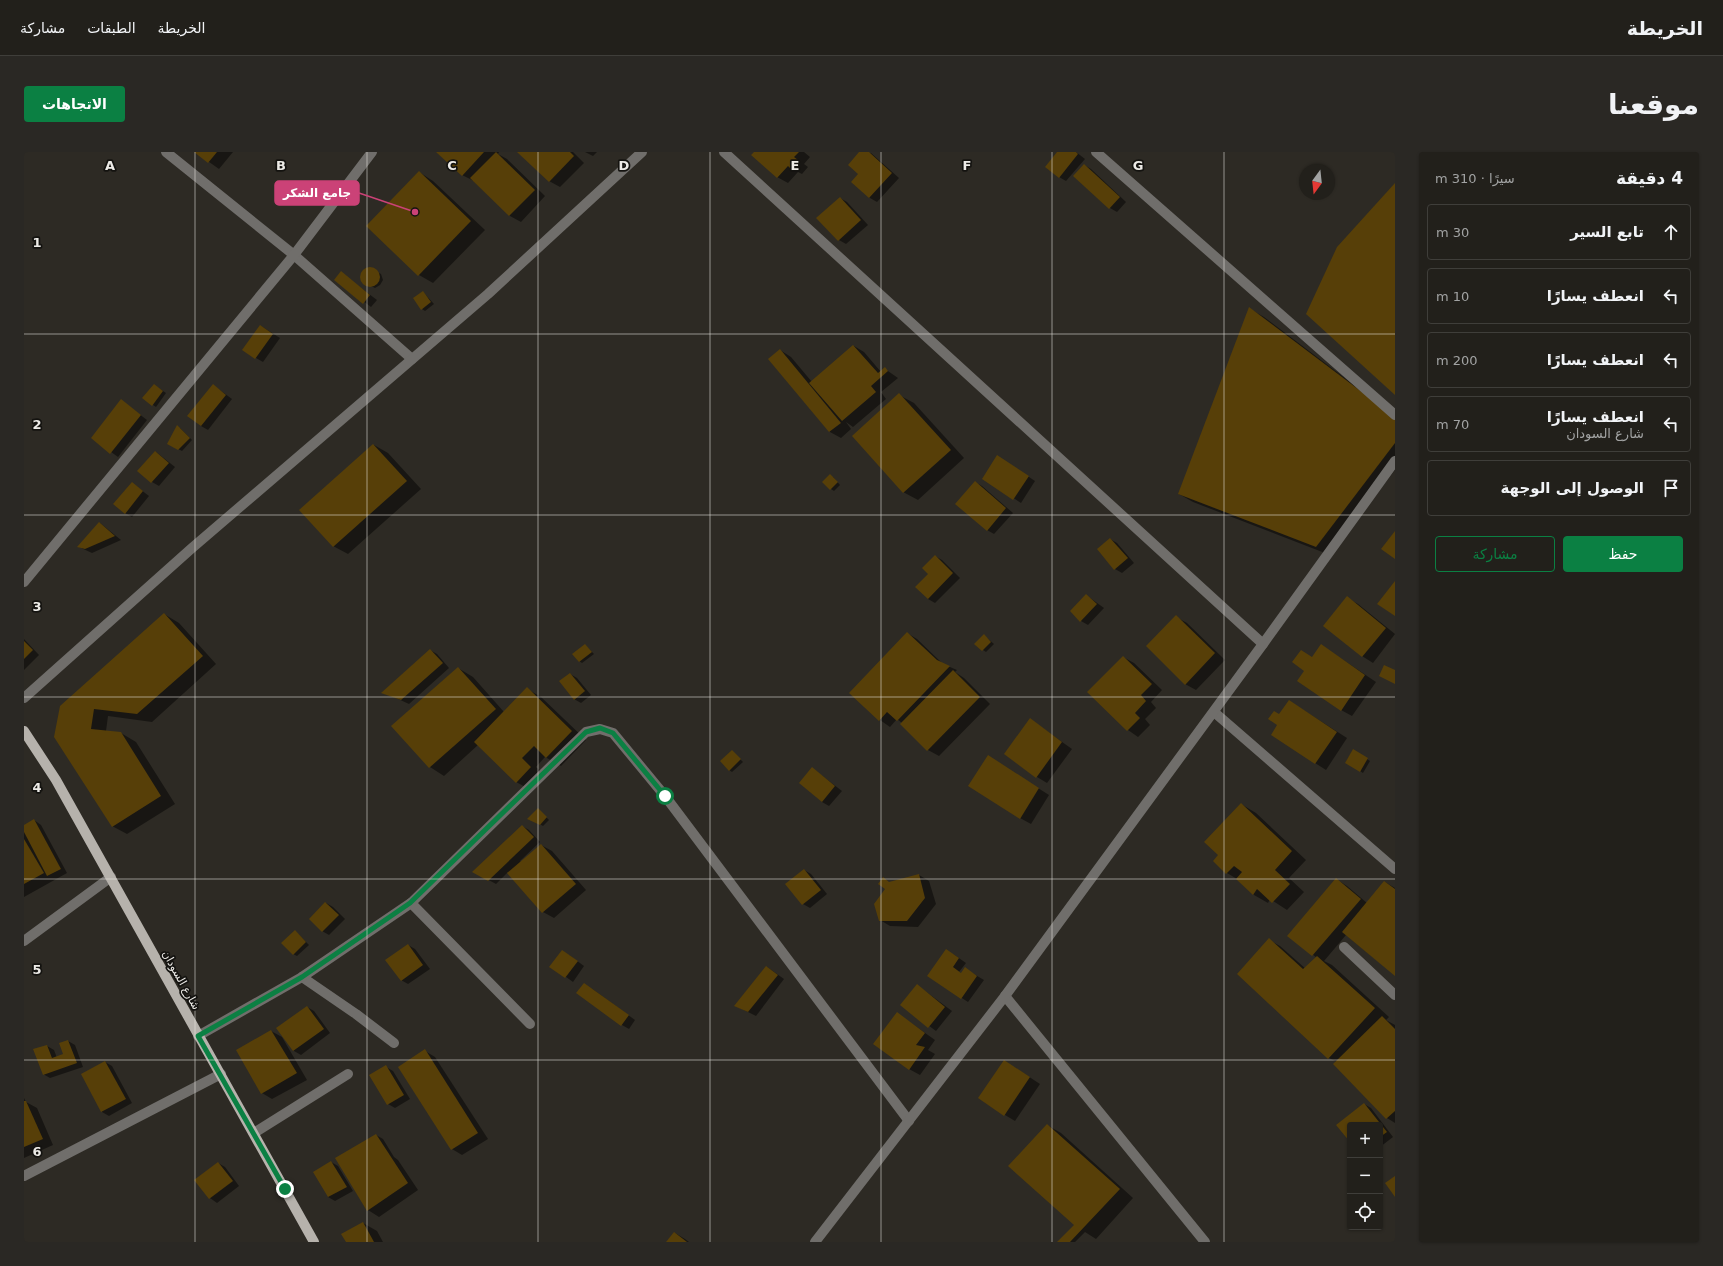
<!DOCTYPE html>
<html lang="ar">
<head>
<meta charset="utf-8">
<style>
  body { margin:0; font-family:"DejaVu Sans","Noto Sans Arabic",sans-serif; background:#2a2824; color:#f1f3f6; direction:rtl }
  .controls { position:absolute; right:12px; bottom:12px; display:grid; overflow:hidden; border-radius:4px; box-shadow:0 1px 3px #0004 }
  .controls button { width:36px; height:36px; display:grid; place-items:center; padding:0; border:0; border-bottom:1px solid #3f3e3a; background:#22201b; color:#f1f3f6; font:20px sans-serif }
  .compass { position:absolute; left:1275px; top:12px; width:36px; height:36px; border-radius:50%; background:#22201b; box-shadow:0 1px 3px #0004; rotate:195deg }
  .stop { position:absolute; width:12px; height:12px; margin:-9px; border:3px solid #0b8043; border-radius:50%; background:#fff }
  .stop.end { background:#0b8043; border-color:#fff; box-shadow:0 1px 4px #0008 }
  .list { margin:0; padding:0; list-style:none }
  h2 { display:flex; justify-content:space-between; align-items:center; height:52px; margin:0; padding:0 16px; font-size:17px }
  h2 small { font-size:13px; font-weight:400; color:#a2a3a3 }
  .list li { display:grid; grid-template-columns:26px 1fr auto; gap:12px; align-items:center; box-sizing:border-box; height:56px; margin:0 8px 8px; padding:0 8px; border:1px solid #3f3e3a; border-radius:4px }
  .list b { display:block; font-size:15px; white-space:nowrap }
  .list p { margin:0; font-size:13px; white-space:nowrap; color:#a2a3a3 }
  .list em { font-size:13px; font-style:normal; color:#a2a3a3 }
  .actions { display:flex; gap:8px; padding:12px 16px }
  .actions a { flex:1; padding:9px 0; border:1px solid #0b8043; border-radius:4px; text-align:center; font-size:14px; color:#0b8043 }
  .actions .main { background:#0b8043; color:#fff }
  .icon { flex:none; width:22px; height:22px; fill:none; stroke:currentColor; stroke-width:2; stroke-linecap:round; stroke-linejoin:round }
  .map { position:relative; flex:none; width:1371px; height:1090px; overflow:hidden; direction:ltr; border-radius:4px }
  header { display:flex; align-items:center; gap:24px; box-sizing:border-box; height:56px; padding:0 20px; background:#22201b; border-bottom:1px solid #3f3e3a }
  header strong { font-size:19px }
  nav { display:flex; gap:22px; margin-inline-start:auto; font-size:14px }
  .intro { display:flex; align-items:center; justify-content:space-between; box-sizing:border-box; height:96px; padding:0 24px }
  h1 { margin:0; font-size:28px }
  .button { padding:10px 18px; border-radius:4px; background:#0b8043; color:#fff; font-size:14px; font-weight:700 }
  main { display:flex; gap:24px; padding:0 24px }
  aside { flex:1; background:#22201b; border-radius:4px; box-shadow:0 1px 3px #0004 }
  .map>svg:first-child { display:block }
  .shadow { fill:#0007 }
  .building { fill:#573f08 }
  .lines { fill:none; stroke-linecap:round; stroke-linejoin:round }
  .minor { stroke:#706e6b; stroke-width:10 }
  .major { stroke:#b6b2ac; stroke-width:10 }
  .route { stroke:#0b8043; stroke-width:5 }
  .grid { fill:none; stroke:#edebe7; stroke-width:1; stroke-opacity:0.55 }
  .labels { text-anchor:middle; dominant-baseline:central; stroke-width:3.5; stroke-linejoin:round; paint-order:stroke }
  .street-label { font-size:11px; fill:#edebe7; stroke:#141310 }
  .grid-label { font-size:13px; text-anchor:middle; font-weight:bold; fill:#edebe7; stroke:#141310; stroke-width:3.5; stroke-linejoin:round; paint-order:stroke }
  .leader { fill:none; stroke:#cb4277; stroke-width:1.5 }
  .callout-dot { fill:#cb4277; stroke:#141310; stroke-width:1.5 }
  .callout { fill:#cb4277; stroke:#cb4277; stroke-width:1.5 }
  .callout-label { font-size:12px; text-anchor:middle; font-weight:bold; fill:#fff }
</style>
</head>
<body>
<header>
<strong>الخريطة</strong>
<nav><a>الخريطة</a><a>الطبقات</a><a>مشاركة</a></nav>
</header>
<div class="intro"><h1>موقعنا</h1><a class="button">الاتجاهات</a></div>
<main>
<aside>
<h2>4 دقيقة<small>سيرًا · 310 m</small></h2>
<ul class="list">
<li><svg class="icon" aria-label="ahead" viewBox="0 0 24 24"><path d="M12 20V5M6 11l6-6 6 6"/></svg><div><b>تابع السير</b></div><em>30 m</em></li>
<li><svg class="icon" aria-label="left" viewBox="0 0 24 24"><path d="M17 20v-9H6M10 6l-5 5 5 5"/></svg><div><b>انعطف يسارًا</b></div><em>10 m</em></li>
<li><svg class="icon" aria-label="left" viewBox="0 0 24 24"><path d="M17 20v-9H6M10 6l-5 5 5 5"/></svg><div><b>انعطف يسارًا</b></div><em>200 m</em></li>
<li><svg class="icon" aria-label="left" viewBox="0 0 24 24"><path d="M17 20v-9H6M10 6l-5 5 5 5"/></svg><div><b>انعطف يسارًا</b><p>شارع السودان</p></div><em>70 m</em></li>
<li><svg class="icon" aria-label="arrive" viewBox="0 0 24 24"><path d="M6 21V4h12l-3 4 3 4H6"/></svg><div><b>الوصول إلى الوجهة</b></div></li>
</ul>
<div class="actions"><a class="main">حفظ</a><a>مشاركة</a></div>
</aside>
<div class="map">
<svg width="1371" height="1090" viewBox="0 0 1371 1090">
  <rect width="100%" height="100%" fill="#2d2a24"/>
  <g class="shadow">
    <path d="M171,0H209L195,17Z"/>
    <path d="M413,0H475L474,2L483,7L521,44L497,70L486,64L450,29L438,23Z"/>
    <path d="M495,0H549L560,11L536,35L525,29Z"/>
    <path d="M561,0H573L569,4Z"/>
    <path d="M731,0H780L786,5L780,12L784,15L778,22L774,20L764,31L753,25Z"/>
    <path d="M837,0L847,1L875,26L853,50L846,46L829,30L835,22Z"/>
    <path d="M1035,0H1052L1061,7L1042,29L1035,25Z"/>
    <path d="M1060,13L1067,17L1102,50L1093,60L1086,56Z"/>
    <path d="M395,20L409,29L461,78L409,131L395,123Z"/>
    <path d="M816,46L823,50L844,73L822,92L815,88L794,66Z"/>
    <path d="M346,116L357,122L359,128L356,133L351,136L339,130L337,125L341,117Z"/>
    <path d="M317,121L353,148L347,155L311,128Z"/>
    <path d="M399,140L410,152L401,159L398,157Z"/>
    <path d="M1226,157L1240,165L1371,264V318L1306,403L1169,350L1155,342Z"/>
    <path d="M237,174L256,186L239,210L232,206Z"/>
    <path d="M830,194L840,200L857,220L861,217L874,226L857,240L862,247L829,275L822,270L827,277L817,286L806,280L745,207L756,198L767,205L788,230Z"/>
    <path d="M189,233L208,247L184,278L177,274Z"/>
    <path d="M133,235L142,241L132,255L129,253Z"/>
    <path d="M875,243L890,251L940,306L894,348L879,340Z"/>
    <path d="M98,249L123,268L94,305L68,286Z"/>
    <path d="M156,276L168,288L158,299L144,292Z"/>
    <path d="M350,293L364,301L397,337L324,402L309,394Z"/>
    <path d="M132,300L151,315L135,334L128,330Z"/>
    <path d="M981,309L1011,329L997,351L959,326Z"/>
    <path d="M809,325L816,333L810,339L807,337Z"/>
    <path d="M951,330L958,334L989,361L970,382L963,378Z"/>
    <path d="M108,331L125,344L108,365L101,361Z"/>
    <path d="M76,371L97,388L68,401L55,395Z"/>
    <path d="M1086,387L1093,391L1110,411L1098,421L1091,417Z"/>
    <path d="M911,404L918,408L936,426L911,451L904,447L906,422Z"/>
    <path d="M1062,443L1080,456L1064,473L1057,469Z"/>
    <path d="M1323,446L1334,452L1371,482L1349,511L1338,504Z"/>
    <path d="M140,462L155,471L192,512L128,570L84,564L82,579L97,581L112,590L151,652L103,682L88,674L31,585Z"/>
    <path d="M1152,465L1163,471L1201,508L1172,538L1161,532Z"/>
    <path d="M883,481L893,487L919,512L933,518L931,520L940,526L966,552L915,604L904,598L878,571L873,567L866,575L856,568Z"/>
    <path d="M963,486L970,492L962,500L959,498Z"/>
    <path d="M0,487L15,503L0,518Z"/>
    <path d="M561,493L570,502L558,511L555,509Z"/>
    <path d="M1297,493L1352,530L1328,564L1317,558Z"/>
    <path d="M406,498L413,502L425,516L385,552L359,540Z"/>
    <path d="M1099,505L1110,511L1138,538L1127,550L1132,556L1121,567L1126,573L1114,585L1104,578L1065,540Z"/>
    <path d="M434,516L449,525L480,560L503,537L517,545L562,588L537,614L521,605L512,615L521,623L507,638L492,630L454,593L420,624L406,615L369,574Z"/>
    <path d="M546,522L553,526L567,543L557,551L550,547Z"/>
    <path d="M1265,549L1323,586L1302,618L1291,611L1254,573Z"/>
    <path d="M1007,568L1048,597L1023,631L1013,625Z"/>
    <path d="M1329,598L1346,609L1339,621L1322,610Z"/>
    <path d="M708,599L719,610L708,620L705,618Z"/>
    <path d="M975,611L1025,643L1007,672L996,666Z"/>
    <path d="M788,616L818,639L805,654L798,650Z"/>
    <path d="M1217,652L1232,661L1282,708L1265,726L1280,740L1263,758L1246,747L1244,751L1230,743L1213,727L1203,721L1195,703Z"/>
    <path d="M514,657L525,668L519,674L505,666Z"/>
    <path d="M10,668L17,673L43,721L0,745V674Z"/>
    <path d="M498,674L505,678L516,690L496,709L497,710L517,693L528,699L562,738L530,766L519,760L484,720L472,732L450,720Z"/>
    <path d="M780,718L787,722L803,742L786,756L779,752Z"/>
    <path d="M895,723L905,729L912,752L894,775L866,774L856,768Z"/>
    <path d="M1312,727L1323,734L1343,751L1361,730L1371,736V823L1322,783L1300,809L1308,813L1365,865L1362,868L1371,873V971L1363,966L1310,912L1313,910L1305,906L1248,852L1245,788L1256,794L1282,817L1293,806L1265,783Z"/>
    <path d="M302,751L309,755L321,767L305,783L298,779Z"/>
    <path d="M271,779L285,793L273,804L269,802Z"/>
    <path d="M384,793L391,797L406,817L384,832L377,828Z"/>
    <path d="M929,802L942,811L935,820L938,822L948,821L960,828L944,850L904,824Z"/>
    <path d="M545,803L560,814L549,830L527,814Z"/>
    <path d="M743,815L760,827L732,864L712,854Z"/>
    <path d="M893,833L928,859L912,879L877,853Z"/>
    <path d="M567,836L611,868L605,877L598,873Z"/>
    <path d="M283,855L290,859L306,881L277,903L270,899L254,877Z"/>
    <path d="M873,861L911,888L904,898L911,902L896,923L885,917Z"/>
    <path d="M247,879L258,885L283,928L248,947L238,941Z"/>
    <path d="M44,889L51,893L59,915L26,926L19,922L23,894L30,898L33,906L41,903Z"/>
    <path d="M401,899L411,905L464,987L438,1003L428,997Z"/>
    <path d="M81,910L88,914L108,951L85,964L78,960Z"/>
    <path d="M362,915L369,919L386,947L371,956L364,952Z"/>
    <path d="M990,915L1016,932L991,969L981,963Z"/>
    <path d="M0,946L2,950L13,956L29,993L0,1006Z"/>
    <path d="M1340,952L1347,956L1369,985L1356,995V973H1326V989L1313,973Z"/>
    <path d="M1023,973L1037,981L1109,1046L1072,1087L1061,1080L1051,1090H1034L1051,1073Z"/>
    <path d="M352,983L359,987L370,1005L374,1008L394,1038L355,1065L344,1058L313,1006Z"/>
    <path d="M307,1010L314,1014L329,1039L311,1049L304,1045Z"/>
    <path d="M194,1011L201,1015L215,1034L193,1051L186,1046Z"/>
    <path d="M339,1071L353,1079L359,1090H323Z"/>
    <path d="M651,1081L661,1087L665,1090H643Z"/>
  </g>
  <g class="building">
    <path d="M170,0H193L184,11Z"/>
    <path d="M412,0H460L438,24Z"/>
    <path d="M472,0L511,38L485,64L446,26Z"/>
    <path d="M493,0H546L550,4L525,30Z"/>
    <path d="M730,0H775L770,5L774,8L766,16L764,14L753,26L727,3Z"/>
    <path d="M835,0H845L868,21L845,46L827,30L834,22L824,13Z"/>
    <path d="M1033,0H1052L1054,2L1035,26L1021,15Z"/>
    <path d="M1060,12L1096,45L1085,57L1049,24Z"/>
    <path d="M395,19L447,69L394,124L342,74Z"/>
    <path d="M1371,31V243L1282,162L1313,95Z"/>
    <path d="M816,45L837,68L814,89L792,66Z"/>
    <circle cx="346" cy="125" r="10"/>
    <path d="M317,119L346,143L339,152L310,128Z"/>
    <path d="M399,139L407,150L397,158L389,146Z"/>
    <path d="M1225,155L1371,265V291L1292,395L1154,342Z"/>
    <path d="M236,173L249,182L231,207L218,198Z"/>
    <path d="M829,193L854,221L861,215L864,219L847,234L852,240L818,269L785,231Z"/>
    <path d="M756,197L817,271L805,280L744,207Z"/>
    <path d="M130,232L139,239L128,254L118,246Z"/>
    <path d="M189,232L202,243L177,274L163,264Z"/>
    <path d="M875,241L927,298L879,341L828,284Z"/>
    <path d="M97,247L117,263L86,302L67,286Z"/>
    <path d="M153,273L166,286L154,298L143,292Z"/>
    <path d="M349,292L383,329L309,395L275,358Z"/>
    <path d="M131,299L145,311L127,331L113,319Z"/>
    <path d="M973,303L1005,324L989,348L958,327Z"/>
    <path d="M806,322L814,330L806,338L798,330Z"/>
    <path d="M951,329L982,356L963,379L931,352Z"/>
    <path d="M108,330L119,339L101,362L89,352Z"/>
    <path d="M75,370L91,384L61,397L53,395Z"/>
    <path d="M1371,379V407L1357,397Z"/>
    <path d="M1086,386L1104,406L1090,418L1073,397Z"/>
    <path d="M911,403L929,421L904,447L891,435L904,422L898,416Z"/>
    <path d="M1371,429V464L1353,452Z"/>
    <path d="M1062,442L1073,452L1056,470L1046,459Z"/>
    <path d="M1323,444L1362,476L1338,505L1299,474Z"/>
    <path d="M140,461L179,504L113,562L70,557L67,577L97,580L137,644L88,675L30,585L36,554Z"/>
    <path d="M1152,463L1191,501L1161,533L1122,494Z"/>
    <path d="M883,480L913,508L926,514L873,569L863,560L855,569L825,541Z"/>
    <path d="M960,482L967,490L958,499L950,492Z"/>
    <path d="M0,489L9,498L0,507Z"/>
    <path d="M561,492L568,500L555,510L548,502Z"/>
    <path d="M1297,492L1341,523L1317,559L1273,529L1280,519L1268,510L1277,498L1288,505Z"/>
    <path d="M406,497L419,511L377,548L357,541Z"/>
    <path d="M1099,504L1128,532L1117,543L1122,549L1111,561L1116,566L1103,579L1063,540Z"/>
    <path d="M1360,513L1371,518V532L1355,524Z"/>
    <path d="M434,515L472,557L405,616L367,574Z"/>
    <path d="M929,518L956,545L903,599L876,572Z"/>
    <path d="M546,521L561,539L550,548L535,529Z"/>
    <path d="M503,535L548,579L522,606L510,594L498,606L507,615L492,631L450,590Z"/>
    <path d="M1265,548L1313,580L1291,612L1247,583L1253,573L1244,567L1250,559L1255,562Z"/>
    <path d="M1006,566L1038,590L1012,626L980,602Z"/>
    <path d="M1329,597L1344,606L1336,620L1321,611Z"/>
    <path d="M708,598L717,607L705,619L696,609Z"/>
    <path d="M964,603L1015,636L996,667L944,634Z"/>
    <path d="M788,615L811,634L798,650L775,631Z"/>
    <path d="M1217,651L1268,699L1251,718L1266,732L1248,751L1233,737L1229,743L1212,727L1218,720L1210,714L1202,722L1189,709L1194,703L1180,690Z"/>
    <path d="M514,656L523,665L516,673L503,667Z"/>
    <path d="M10,667L37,717L23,724L0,680V673Z"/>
    <path d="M498,673L510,685L464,729L448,720Z"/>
    <path d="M0,687L20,721L0,732Z"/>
    <path d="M517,692L552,732L518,761L483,721Z"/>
    <path d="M780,717L797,738L778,753L761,732Z"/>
    <path d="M895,722L901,746L883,769H855L850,752L861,737L854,732L859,725L865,730Z"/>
    <path d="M1312,726L1337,747L1288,804L1263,784Z"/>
    <path d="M1360,729L1371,737V824L1318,780Z"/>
    <path d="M301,750L315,763L298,780L285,767Z"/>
    <path d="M271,778L282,790L269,803L257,791Z"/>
    <path d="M1245,786L1279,817L1293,804L1351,856L1304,907L1213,822Z"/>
    <path d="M384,792L399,813L377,829L361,808Z"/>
    <path d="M922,797L935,806L929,815L937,821L941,815L953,824L937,847L903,824Z"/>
    <path d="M538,798L554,809L541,826L525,815Z"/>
    <path d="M742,814L754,823L724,860L710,854Z"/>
    <path d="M560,831L605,863L597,874L552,841Z"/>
    <path d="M893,832L921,855L904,876L876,853Z"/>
    <path d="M283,854L300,877L269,899L252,876Z"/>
    <path d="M873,860L901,881L892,893L901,895L885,918L849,892Z"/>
    <path d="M1358,864L1371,877V959L1362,967L1309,912Z"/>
    <path d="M247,878L273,921L237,942L212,898Z"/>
    <path d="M44,888L53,911L19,923L9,897L23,893L28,906L39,902L35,891Z"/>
    <path d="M401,897L454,981L427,998L374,915Z"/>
    <path d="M980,908L1006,925L980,964L954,946Z"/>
    <path d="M81,909L102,947L77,960L57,922Z"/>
    <path d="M362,913L380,943L363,953L345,923Z"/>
    <path d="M0,949H2L19,987L0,995Z"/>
    <path d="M1340,951L1363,980L1356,985V973H1326V990L1312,973Z"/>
    <path d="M1023,972L1096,1037L1046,1090H1033L1050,1073L984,1014Z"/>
    <path d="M352,982L384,1031L343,1059L311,1006Z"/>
    <path d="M307,1009L323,1035L304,1045L289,1020Z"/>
    <path d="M194,1010L209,1029L185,1047L170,1028Z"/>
    <path d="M1371,1024V1045L1361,1031Z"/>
    <path d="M339,1070L350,1090H322L317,1082Z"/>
    <path d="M650,1080L663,1090H642Z"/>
  </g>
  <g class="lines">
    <g class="minor">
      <path d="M142,0L270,103L388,207"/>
      <path d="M700,0L1239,492"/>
      <path d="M1072,0L1371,263"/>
      <path d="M0,430L270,103L348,0"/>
      <path d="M0,546L168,396L464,142L618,0"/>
      <path d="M1190,560L1371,717"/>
      <path d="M387,751L506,872"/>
      <path d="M0,789L87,725"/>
      <path d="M1320,795L1371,843"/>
      <path d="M278,825L332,862L370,891"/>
      <path d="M981,844L1181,1090"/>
      <path d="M174,884L278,825L387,751L562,580L576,577L589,581L641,644L885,969"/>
      <path d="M230,981L324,922"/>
      <path d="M0,1024L197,922"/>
      <path d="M791,1090L981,844L1239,492L1371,309"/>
    </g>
    <path class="major" d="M0,579L32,628L290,1090"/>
  </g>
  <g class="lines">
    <path class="route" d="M261,1037L174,884L278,825L386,751L562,580L576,576L589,581L641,644"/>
  </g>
  <path class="grid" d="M171,0V1090M343,0V1090M514,0V1090M686,0V1090M857,0V1090M1028,0V1090M1200,0V1090M0,182H1371M0,363H1371M0,545H1371M0,727H1371M0,908H1371"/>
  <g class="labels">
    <g class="street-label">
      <text transform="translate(157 828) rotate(61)">شارع السودان</text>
    </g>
  </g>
  <g class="grid-label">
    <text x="86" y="18">A</text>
    <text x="257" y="18">B</text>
    <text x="428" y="18">C</text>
    <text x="600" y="18">D</text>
    <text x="771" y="18">E</text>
    <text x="943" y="18">F</text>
    <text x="1114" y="18">G</text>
    <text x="13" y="95">1</text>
    <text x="13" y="277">2</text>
    <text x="13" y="459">3</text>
    <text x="13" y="640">4</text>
    <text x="13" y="822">5</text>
    <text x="13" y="1004">6</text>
  </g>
  <path class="leader" d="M391 60L335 41"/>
  <circle class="callout-dot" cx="391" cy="60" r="4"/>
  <rect class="callout" x="251" y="29" width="84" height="24" rx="4"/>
  <g class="callout-label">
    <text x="293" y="45">جامع الشكر</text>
  </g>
</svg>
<div class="controls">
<button>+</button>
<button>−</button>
<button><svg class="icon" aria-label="locate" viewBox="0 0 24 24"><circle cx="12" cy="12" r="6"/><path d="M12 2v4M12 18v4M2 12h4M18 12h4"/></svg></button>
</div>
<svg class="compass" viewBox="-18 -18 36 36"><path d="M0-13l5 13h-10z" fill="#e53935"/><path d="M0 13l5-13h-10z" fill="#a2a3a3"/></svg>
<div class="stop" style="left:641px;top:644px"></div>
<div class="stop end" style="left:261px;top:1037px"></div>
</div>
</main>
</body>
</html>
